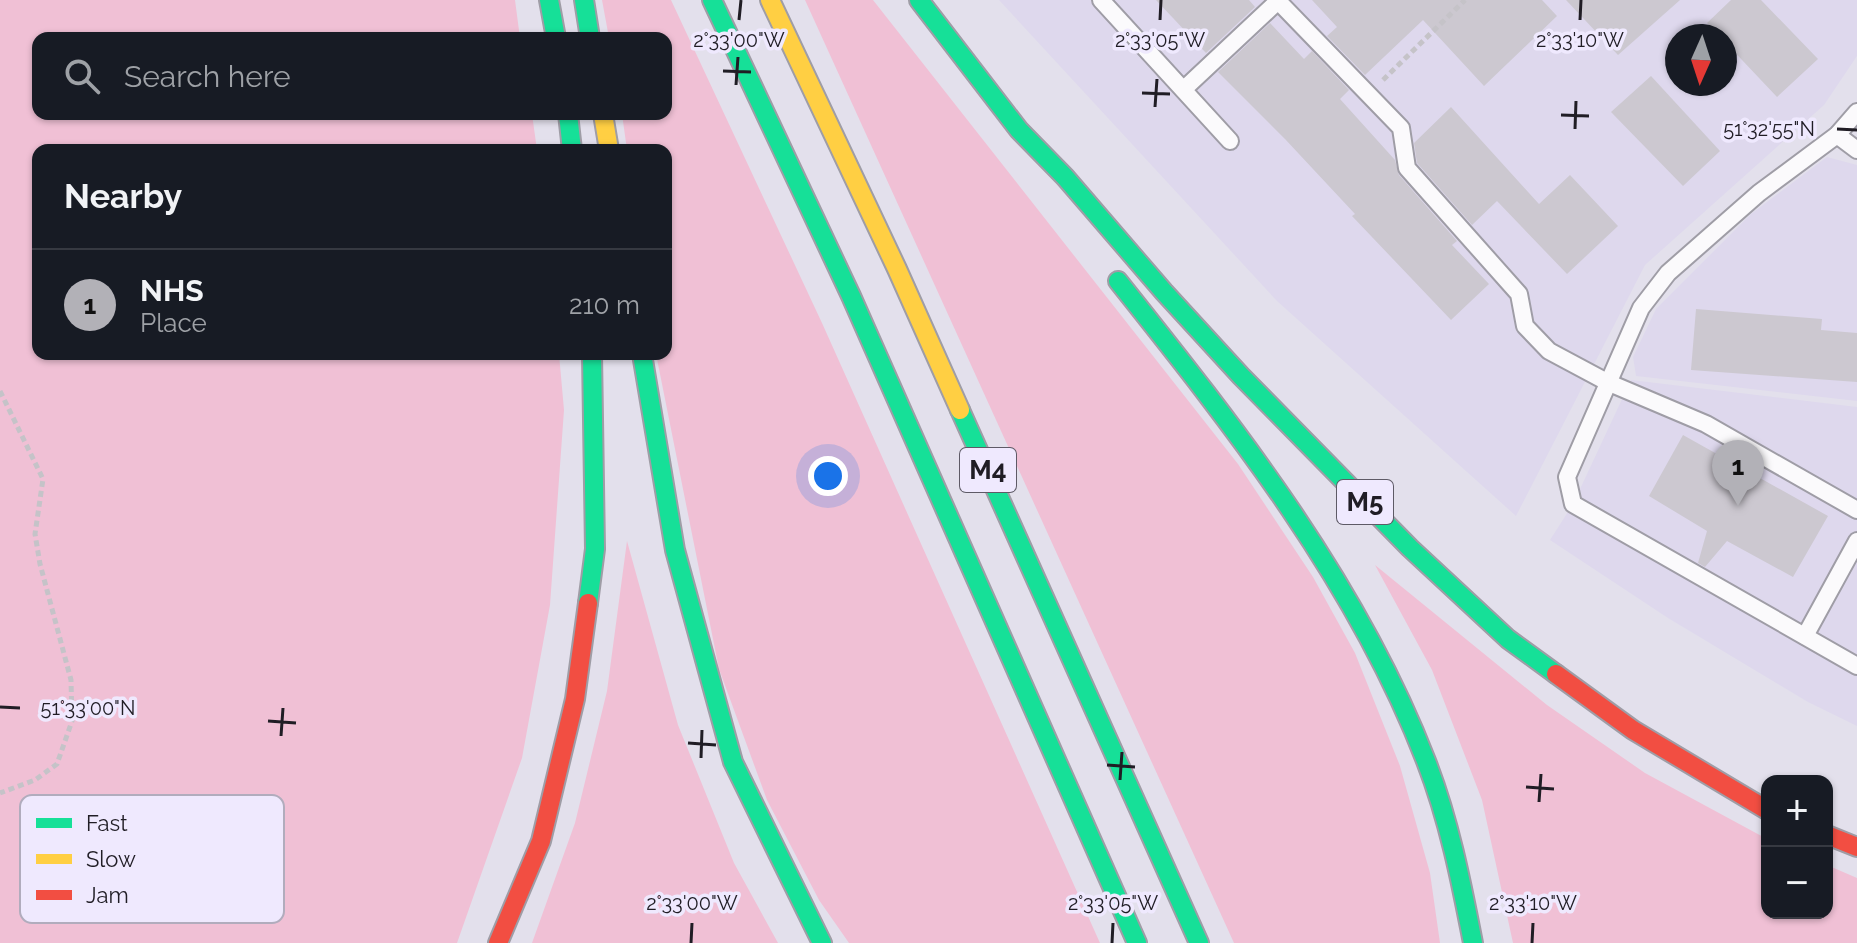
<!DOCTYPE html>
<html lang="en">
<head>
<meta charset="utf-8">
<style>
  body { margin:0; font-family:Raleway,sans-serif; background:#242831; color:#f1f3f6 }
  .controls { position:absolute; right:24px; bottom:24px; display:grid; overflow:hidden; border-radius:16px; box-shadow:0 2px 6px #0004 }
  .controls button { width:72px; height:72px; display:grid; place-items:center; padding:0; border:0; border-bottom:2px solid #363941; background:#171b24; color:#f1f3f6; font:40px sans-serif }
  .compass { position:absolute; left:1665px; top:24px; width:72px; height:72px; border-radius:50%; background:#171b24; box-shadow:0 2px 6px #0004; rotate:183deg }
  .you { position:absolute; left:828px; top:476px; width:28px; height:28px; margin:-20px; border:6px solid #fff; border-radius:50%; background:#1a73e8; box-shadow:0 0 0 12px #1a73e833 }
  .badge { display:grid; place-items:center; width:52px; height:52px; border-radius:50%; background:#b2b1b7; color:#111; font-size:26px; font-weight:700 }
  .pin { position:absolute; translate:-50% -66px; filter:drop-shadow(0 2px 4px #0008) }
  .pin::after { content:''; position:absolute; top:42px; width:28px; height:24px; background:inherit; clip-path:polygon(0 0,100% 0,50% 100%) }
  .list { margin:0; padding:0; list-style:none }
  h2 { display:flex; justify-content:space-between; align-items:center; height:104px; margin:0; padding:0 32px; font-size:34px }
  h2 small { font-size:26px; font-weight:400; color:#9ea1a6 }
  .list li { display:grid; grid-template-columns:52px 1fr auto; gap:24px; align-items:center; box-sizing:border-box; height:112px; padding:0 32px; border-top:2px solid #363941 }
  .list b { display:block; font-size:30px; white-space:nowrap }
  .list p { margin:0; font-size:26px; white-space:nowrap; color:#9ea1a6 }
  .list em { font-size:26px; font-style:normal; color:#9ea1a6 }
  .icon { flex:none; width:44px; height:44px; fill:none; stroke:currentColor; stroke-width:2; stroke-linecap:round; stroke-linejoin:round }
  .map { position:relative; flex:none; width:1857px; height:943px; overflow:hidden }
  .search { position:absolute; background:#171b24; box-shadow:0 2px 6px #0004; left:32px; top:32px; width:640px; height:88px; display:flex; align-items:center; gap:20px; box-sizing:border-box; padding:0 28px; border-radius:16px; color:#9ea1a6; font-size:30px }
  .panel { position:absolute; background:#171b24; box-shadow:0 2px 6px #0004; left:32px; top:144px; width:640px; height:216px; border-radius:16px }
  .map>svg:first-child { display:block }
  .built { fill:#ded8ed; fill-rule:evenodd }
  .green { fill:#f0c0d5 }
  .building { fill:#ccc8d0 }
  .lines { fill:none; stroke-linecap:round; stroke-linejoin:round }
  .lane-casing { stroke:#9f9da6; stroke-width:20 }
  .fast-casing { stroke:#9f9da6; stroke-width:22 }
  .slow-casing { stroke:#9f9da6; stroke-width:22 }
  .jam-casing { stroke:#9f9da6; stroke-width:22 }
  .path { stroke:#c5c3c8; stroke-width:5; stroke-dasharray:6 4; stroke-linecap:butt }
  .lane { stroke:#fbfafc; stroke-width:16 }
  .fast { stroke:#16e098; stroke-width:18 }
  .slow { stroke:#ffcf43; stroke-width:18 }
  .jam { stroke:#f24e42; stroke-width:18 }
  .ticks { fill:none; stroke:#201d25; stroke-width:3 }
  .labels { text-anchor:middle; dominant-baseline:central; stroke-width:7; stroke-linejoin:round; paint-order:stroke }
  .shield { fill:#efe9fe; stroke:#5e5a66; stroke-width:2 }
  .shield-label { font-size:26px; font-weight:bold; fill:#201d25 }
  .key { fill:#efe9fe; stroke:#b1acbd; stroke-width:2 }
  .key-label { font-size:22px; fill:#201d25 }
  .ticks-label { font-size:20px; text-anchor:middle; fill:#201d25; stroke:#efe9fe; stroke-width:7; stroke-linejoin:round; paint-order:stroke }
</style>
</head>
<body>
<div class="map">
<svg width="1857" height="943" viewBox="0 0 1857 943">
  <rect width="100%" height="100%" fill="#e3e0ec"/>
  <g class="built">
    <path d="M999,0H1857V56L1824,105L1645,265L1516,516L1277,301ZM1677,36H1725V84H1677Z"/>
    <path d="M1827,157L1857,165V401L1636,376L1633,357L1656,309L1751,214Z"/>
    <path d="M1631,380L1857,407V726L1808,702L1668,618L1550,540L1573,504Z"/>
  </g>
  <g class="green">
    <path d="M0,0H515L520,38H38V114H532L537,150H38V354H559L564,410L550,605L522,758L457,943H0Z"/>
    <path d="M602,0H671L822,323L1100,943H849L819,900L767,800L719,669L656,354H666V150H627L622,114H666V38H609Z"/>
    <path d="M805,0H873L1238,464L1313,577L1355,653L1400,766L1430,873L1440,943H1234Z"/>
    <path d="M627,541L678,725L734,863L778,943H532L575,823L607,691Z"/>
    <path d="M1375,565L1547,705L1645,773L1767,839V913H1827V865L1857,878V943H1513L1482,800L1432,670Z"/>
  </g>
  <g class="building">
    <path d="M1156,0H1249L1255,7L1206,53Z"/>
    <path d="M1312,0H1542L1557,16L1484,86L1423,20L1365,75L1327,36L1337,27Z"/>
    <path d="M1566,0H1680L1618,55Z"/>
    <path d="M1731,0H1761L1818,59L1777,97L1725,42V36H1720L1707,23Z"/>
    <path d="M1270,23L1304,59L1312,51L1349,90L1340,99L1395,160L1399,175L1457,241L1452,245L1489,284L1451,320L1352,216L1355,214L1285,139L1218,72Z"/>
    <path d="M1651,76L1720,151L1683,186L1611,112Z"/>
    <path d="M1451,107L1539,204L1570,175L1618,226L1567,274L1497,201L1472,225L1417,163L1414,143Z"/>
    <path d="M1696,309L1822,319L1821,330L1857,333V382L1691,370Z"/>
    <path d="M1683,435L1828,516L1793,577L1727,541L1705,567L1698,563L1707,531L1649,496Z"/>
  </g>
  <g class="lines">
    <defs>
      <g id="lane">
        <path d="M1101,0L1230,141"/>
        <path d="M1184,89L1278,1L1401,128L1407,168L1519,294L1525,326L1549,351L1607,382L1706,424L1857,510"/>
        <path d="M1857,112L1837,135L1759,193L1668,273L1641,308L1567,477L1573,504L1857,666"/>
        <path d="M1837,135L1857,150"/>
        <path d="M1805,636L1857,541"/>
      </g>
      <g id="fast">
        <path d="M549,0L556,38"/>
        <path d="M584,0L590,38"/>
        <path d="M712,0L851,296L1137,943"/>
        <path d="M919,0L1019,130L1065,177L1164,292L1241,376L1410,548L1508,639L1556,674"/>
        <path d="M568,114L572,150"/>
        <path d="M1118,281C1236,429 1357,582 1426,761C1449,820 1461,881 1473,943"/>
        <path d="M642,354L675,550L733,762L822,943"/>
        <path d="M960,410L1199,943"/>
        <path d="M588,603L595,549L592,354"/>
      </g>
      <g id="slow">
        <path d="M770,0L897,269L960,410"/>
        <path d="M603,114L609,150"/>
      </g>
      <g id="jam">
        <path d="M1556,674L1633,730L1767,810"/>
        <path d="M1827,835L1857,847"/>
        <path d="M498,943L541,841L575,699L588,603"/>
      </g>
    </defs>
    <use href="#lane" class="lane-casing"/>
    <use href="#fast" class="fast-casing"/>
    <use href="#slow" class="slow-casing"/>
    <use href="#jam" class="jam-casing"/>
    <g class="path">
      <path d="M1383,80L1465,0"/>
      <path d="M0,391L43,479L35,534L40,564L71,680L72,721L57,764L35,780L0,793"/>
    </g>
    <use href="#lane" class="lane"/>
    <use href="#fast" class="fast"/>
    <use href="#slow" class="slow"/>
    <use href="#jam" class="jam"/>
  </g>
  <path class="ticks" d="M739,20L741,0M1160,20L1161,0M1580,20L1581,0M723,71L751,72M736,85L738,57M1142,93L1170,94M1155,107L1157,79M1561,115L1589,116M1575,129L1576,101M1837,129L1857,130M0,707L20,708M268,721L296,723M281,736L283,708M688,743L716,745M701,758L702,730M1107,765L1135,767M1120,780L1122,752M1526,787L1554,789M1539,802L1541,774M691,943L692,923M1112,943L1113,923M1532,943L1533,923"/>
  <g class="labels">
    <g class="shield">
      <rect x="960" y="448" width="56" height="44" rx="6"/>
      <rect x="1337" y="480" width="56" height="44" rx="6"/>
    </g>
    <g class="shield-label">
      <text x="988" y="470">M4</text>
      <text x="1365" y="502">M5</text>
    </g>
  </g>
  <rect x="20" y="795" width="264" height="128" rx="12" class="key"/>
  <rect x="36" y="818" width="36" height="10" fill="#16e098"/>
  <rect x="36" y="854" width="36" height="10" fill="#ffcf43"/>
  <rect x="36" y="890" width="36" height="10" fill="#f24e42"/>
  <g class="key-label">
    <text x="86" y="831">Fast</text>
    <text x="86" y="867">Slow</text>
    <text x="86" y="903">Jam</text>
  </g>
  <g class="ticks-label">
    <text x="739" y="47">2°33'00"W</text>
    <text x="1160" y="47">2°33'05"W</text>
    <text x="1580" y="47">2°33'10"W</text>
    <text x="1769" y="136">51°32'55"N</text>
    <text x="88" y="715">51°33'00"N</text>
    <text x="692" y="910">2°33'00"W</text>
    <text x="1113" y="910">2°33'05"W</text>
    <text x="1533" y="910">2°33'10"W</text>
  </g>
</svg>
<div class="controls">
<button>+</button>
<button>−</button>
</div>
<svg class="compass" viewBox="-18 -18 36 36"><path d="M0-13l5 13h-10z" fill="#e53935"/><path d="M0 13l5-13h-10z" fill="#9ea1a6"/></svg>
<div class="you"></div>
<div class="pin badge" style="left:1738px;top:506px">1</div>
<div class="search"><svg class="icon" aria-label="search" viewBox="0 0 24 24"><circle cx="10" cy="10" r="6"/><path d="M15 15l6 6"/></svg>Search here</div>
<section class="panel">
<h2>Nearby<small></small></h2>
<ul class="list">
<li><span class="badge">1</span><div><b>NHS</b><p>Place</p></div><em>210 m</em></li>
</ul>
</section>
</div>
</body>
</html>
